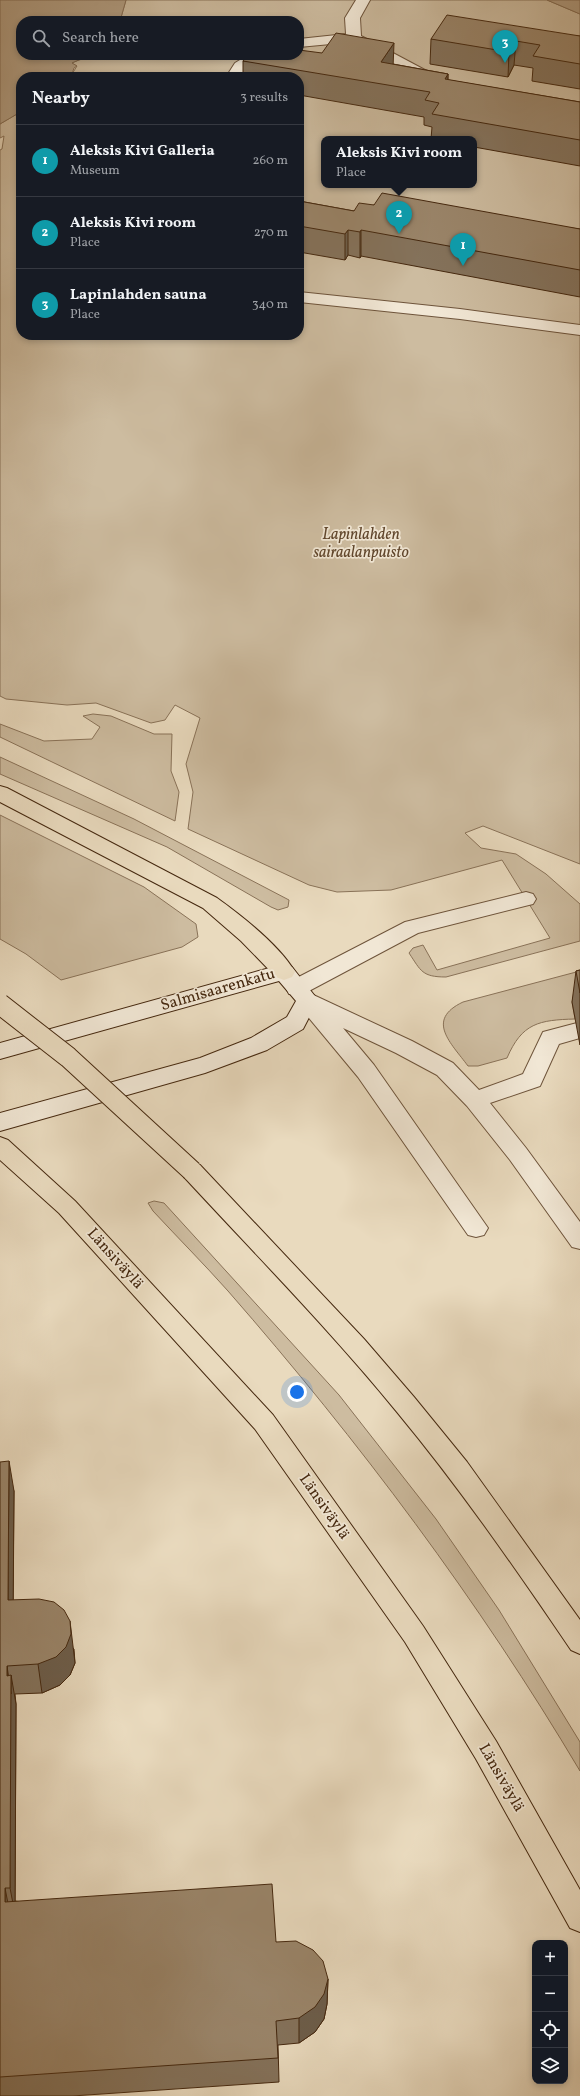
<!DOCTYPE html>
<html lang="en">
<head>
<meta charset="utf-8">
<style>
  body { margin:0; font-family:Vollkorn,serif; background:#242831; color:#f1f3f6 }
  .controls { position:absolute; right:12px; bottom:12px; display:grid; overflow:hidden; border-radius:8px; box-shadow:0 2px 6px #0003 }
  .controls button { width:36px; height:36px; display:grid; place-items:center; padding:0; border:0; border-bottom:1px solid #363941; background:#171b24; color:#f1f3f6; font:20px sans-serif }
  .you { position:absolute; left:297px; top:1392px; width:14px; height:14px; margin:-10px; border:3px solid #fff; border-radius:50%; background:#1a73e8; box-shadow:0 0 0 6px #1a73e833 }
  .badge { display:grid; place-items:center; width:26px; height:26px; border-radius:50%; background:#d93025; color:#fff; font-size:13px; font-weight:700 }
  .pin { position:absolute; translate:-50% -33px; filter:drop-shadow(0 1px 2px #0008) }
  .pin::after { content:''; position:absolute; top:21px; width:14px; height:12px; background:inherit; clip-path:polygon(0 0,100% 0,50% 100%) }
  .popup { position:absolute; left:321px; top:136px; width:156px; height:52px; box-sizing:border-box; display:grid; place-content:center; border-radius:8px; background:#171b24; filter:drop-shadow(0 1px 3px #0005); font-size:13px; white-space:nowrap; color:#9ea1a6 }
  .popup b { font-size:15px; color:#f1f3f6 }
  .popup::after { content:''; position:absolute; left:50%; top:100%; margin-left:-8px; border:8px solid transparent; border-top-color:#171b24 }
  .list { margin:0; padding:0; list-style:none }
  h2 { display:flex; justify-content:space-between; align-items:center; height:52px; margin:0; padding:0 16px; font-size:17px }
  h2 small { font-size:13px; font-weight:400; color:#9ea1a6 }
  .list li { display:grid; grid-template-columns:26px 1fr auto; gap:12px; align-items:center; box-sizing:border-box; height:72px; padding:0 16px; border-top:1px solid #363941 }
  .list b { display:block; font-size:15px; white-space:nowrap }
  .list p { margin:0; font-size:13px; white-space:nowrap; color:#9ea1a6 }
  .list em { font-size:13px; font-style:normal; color:#9ea1a6 }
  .icon { flex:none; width:22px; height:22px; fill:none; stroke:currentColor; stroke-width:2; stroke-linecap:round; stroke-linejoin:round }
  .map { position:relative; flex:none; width:580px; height:2096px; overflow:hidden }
  .search { position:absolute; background:#171b24; box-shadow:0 2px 6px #0003; left:16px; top:16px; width:288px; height:44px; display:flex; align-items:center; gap:10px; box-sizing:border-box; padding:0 14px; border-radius:16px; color:#9ea1a6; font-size:15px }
  .panel { position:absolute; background:#171b24; box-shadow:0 2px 6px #0003; left:16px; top:72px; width:288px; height:268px; border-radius:16px }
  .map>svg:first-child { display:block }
  .green { fill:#cdbca0; stroke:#897258; fill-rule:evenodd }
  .water { fill:#b19d82; stroke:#866e54 }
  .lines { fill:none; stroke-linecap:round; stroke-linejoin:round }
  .lane-casing { stroke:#6e543b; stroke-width:2 }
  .secondary-casing { stroke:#45280f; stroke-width:2 }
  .highway-casing { stroke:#45280f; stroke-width:2 }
  .lane { fill:#f1e7d5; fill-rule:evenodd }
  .secondary { fill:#f1e7d5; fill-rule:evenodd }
  .highway { fill:#e9dabe; fill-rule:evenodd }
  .highway-bridge-casing { stroke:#45280f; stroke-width:22; stroke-linecap:butt }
  .highway-bridge { stroke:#e9dabe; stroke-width:20 }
  .wall { fill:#84725b; stroke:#45280f }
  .shaded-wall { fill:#6c5d4a; stroke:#45280f }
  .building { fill:#9a856a; stroke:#45280f }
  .labels { text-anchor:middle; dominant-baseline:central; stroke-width:3.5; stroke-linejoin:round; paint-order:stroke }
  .park-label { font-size:16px; font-style:italic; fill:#60462c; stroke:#f1e7d5 }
  .street-label { font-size:16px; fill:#45280f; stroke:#f1e7d5 }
</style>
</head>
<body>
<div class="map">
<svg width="580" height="2096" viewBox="0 0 580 2096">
  <rect width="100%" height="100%" fill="#e9dabe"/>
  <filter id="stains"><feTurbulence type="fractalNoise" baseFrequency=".005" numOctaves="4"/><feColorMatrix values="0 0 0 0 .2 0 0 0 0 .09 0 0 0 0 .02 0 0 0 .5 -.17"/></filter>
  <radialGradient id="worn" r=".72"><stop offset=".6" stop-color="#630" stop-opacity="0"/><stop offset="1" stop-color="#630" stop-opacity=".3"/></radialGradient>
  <g class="green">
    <path d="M126,0H547L580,14V864L483,826L465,833L481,848L516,854L546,874L580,904V941L446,977C422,977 421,971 409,953L413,948L423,945L437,970L550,938L502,860L391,890L337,892L309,885L188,829L193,792L186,764L200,718L175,705L165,720L151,723L96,703L67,705L6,699L0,696V150L2,149L4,136L0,138V124L17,114L18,98L21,95V335H299V77H63L72,74L77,66L71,63L82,59L79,56L81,55H299V21H120ZM324,139H474V185H324Z"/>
    <path d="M93,714L111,716L154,734H172L171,771L179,792L175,821L0,737V724L44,741L92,739L100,727L83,716Z"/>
    <path d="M0,757L134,819L289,900L288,907L278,910L271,907L167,847L0,774Z"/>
    <path d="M0,815L144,887L196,924L198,937L182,947L61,980L26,954L0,939Z"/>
    <path d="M580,971L572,1002L575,1019C539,1020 522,1023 507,1058L478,1066H468C451,1043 425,1020 463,1002Z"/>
    <path d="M154,1201L164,1203L339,1395L436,1519L499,1610L580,1742V1771C479,1601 359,1441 228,1291C204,1264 178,1238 153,1211L148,1203Z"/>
  </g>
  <g class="water">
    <path d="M0,0H126L120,21H21V55H81L79,56L83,58L72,63L77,66L74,68L72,74L63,77H21C21,91 18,101 17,114L0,124Z"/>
    <path d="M547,0H580V14Z"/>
  </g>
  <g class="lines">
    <defs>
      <g id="lane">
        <path d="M356,0H370L360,18L361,36L438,77L440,80L438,83H428L352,42L299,47V39L346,34L345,18Z"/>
        <path d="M248,55H265L245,69L240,77H226L235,63Z"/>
        <path d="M299,292L460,309L580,325V335L460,319L299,302Z"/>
        <path d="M526,892L533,894L536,899L533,904L418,933L307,992L412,1041L453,1063L479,1090L523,1074L543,1032L577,1023L580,1024V1038L559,1044L540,1086L490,1103L526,1148L580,1222V1249L572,1247L510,1160L467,1106L437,1075L396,1053L343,1028L374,1065L488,1228L484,1235L476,1237L468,1235L358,1077L299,1006L296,1000L299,995L289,994L286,988L289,982L405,922Z"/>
      </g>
      <path id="secondary" d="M284,964L292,967L318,1000L303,1029L267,1050L205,1073L0,1131V1113L200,1058L251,1038L287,1017L296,1001L279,981L0,1059V1043Z"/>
      <g id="highway">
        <path d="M0,786L7,788L217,898C242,916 280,946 295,972L292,977L284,980L276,977L241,941L203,908L0,802Z"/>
        <path d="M0,1137L8,1140L75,1201L273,1415L423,1626L496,1741L580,1890V1932L570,1928L476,1759L405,1642L255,1429L59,1213L0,1160Z"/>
        <path d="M192,1162L200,1165L364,1339L414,1397L467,1462L580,1620V1654L571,1650C516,1569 460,1488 397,1412C330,1330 256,1255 184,1177L181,1171L184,1165Z"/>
      </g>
    </defs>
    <use href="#lane" class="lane-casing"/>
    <use href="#secondary" class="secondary-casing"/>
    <use href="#highway" class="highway-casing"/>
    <use href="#lane" class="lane"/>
    <use href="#secondary" class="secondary"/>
    <use href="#highway" class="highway"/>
    <defs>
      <path id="highway-bridge" d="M0,1004L68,1057L192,1171"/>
    </defs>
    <use href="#highway-bridge" class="highway-bridge-casing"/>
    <use href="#highway-bridge" class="highway-bridge"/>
  </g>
  <g class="wall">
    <path d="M580,36V89L532,81L533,68L514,65L508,77L430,64L431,39Z"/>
    <path d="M243,61L393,64L448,74V80L580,102V166L474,147V139H431L432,127L424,125V117L299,95V77H243Z"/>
    <path d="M299,201L354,211L374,205L580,229V297L361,256L360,258L348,255L345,260L299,252Z"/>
    <path d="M580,970V1045L572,1002L576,971Z"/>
    <path d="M0,1462L14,1491L13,1600L74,1649L75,1663L70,1675L60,1685L42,1693L15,1694L16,1704L15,1901L276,1942L328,1979L327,2004L324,2019L315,2032L299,2043L278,2045L279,2082L72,2096H0Z"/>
  </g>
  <g class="shaded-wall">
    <path d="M516,41L514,65L508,77L509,52Z"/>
    <path d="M394,43L393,68L381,62Z"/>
    <path d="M448,74L447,99L445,79Z"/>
    <path d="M348,230V255L345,260V234Z"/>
    <path d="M361,230V256L360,258V232Z"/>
    <path d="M9,1461L14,1491L13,1629L8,1600Z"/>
    <path d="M70,1621L75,1663L70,1675L60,1685L42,1693L38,1664Z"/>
    <path d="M7,1666L11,1694V1675L16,1704L15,1914L10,1888Z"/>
    <path d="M5,1888L10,1914L5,1902Z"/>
    <path d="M328,1979L327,2004L324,2019L315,2032L299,2043V2018Z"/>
  </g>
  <g class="building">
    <path d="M447,15L580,36V64L533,56L540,45L516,41L509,52L431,39Z"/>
    <path d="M336,33L394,43L381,62L448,74L445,79L580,102V140L432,114L439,103L425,100L430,92L243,61L247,55H299V50L322,53Z"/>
    <path d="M382,193L580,229V270L361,230L360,232L348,230L345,234L299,226V201L354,211L359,203L374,205Z"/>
    <path d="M580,970V993L576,971Z"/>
    <path d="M9,1461L8,1600L39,1599L54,1602L64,1610L70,1621L71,1634L66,1647L56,1657L38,1664L7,1666V1676L11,1675L10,1888H5V1902L272,1884L276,1942L296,1941L313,1950L323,1961L328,1979L324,1994L315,2007L299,2018L276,2021L278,2058L0,2077V1462Z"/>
  </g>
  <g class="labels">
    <g class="park-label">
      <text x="361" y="535">Lapinlahden<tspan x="361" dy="18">sairaalanpuisto</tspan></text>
    </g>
    <g class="street-label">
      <text transform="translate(218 990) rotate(-16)">Salmisaarenkatu</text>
      <text transform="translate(115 1259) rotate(48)">Länsiväylä</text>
      <text transform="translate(324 1507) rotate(55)">Länsiväylä</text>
      <text transform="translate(501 1778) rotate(60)">Länsiväylä</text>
    </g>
  </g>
  <rect width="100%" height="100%" filter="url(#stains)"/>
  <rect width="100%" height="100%" fill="url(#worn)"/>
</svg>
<div class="controls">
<button>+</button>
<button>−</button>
<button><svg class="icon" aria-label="locate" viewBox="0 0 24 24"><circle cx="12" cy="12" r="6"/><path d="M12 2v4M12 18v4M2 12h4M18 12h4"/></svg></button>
<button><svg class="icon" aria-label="layers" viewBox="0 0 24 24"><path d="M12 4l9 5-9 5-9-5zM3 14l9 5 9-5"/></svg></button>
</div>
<div class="you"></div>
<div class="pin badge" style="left:463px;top:266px;background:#0f9aa8">1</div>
<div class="pin badge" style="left:399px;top:234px;background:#0f9aa8">2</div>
<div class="popup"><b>Aleksis Kivi room</b>Place</div>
<div class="pin badge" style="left:505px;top:63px;background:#0f9aa8">3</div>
<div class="search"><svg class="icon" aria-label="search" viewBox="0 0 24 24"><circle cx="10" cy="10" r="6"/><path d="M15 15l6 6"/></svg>Search here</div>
<section class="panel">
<h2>Nearby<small>3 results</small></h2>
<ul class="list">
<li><span class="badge" style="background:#0f9aa8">1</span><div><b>Aleksis Kivi Galleria</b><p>Museum</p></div><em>260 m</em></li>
<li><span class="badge" style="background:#0f9aa8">2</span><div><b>Aleksis Kivi room</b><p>Place</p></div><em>270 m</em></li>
<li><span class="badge" style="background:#0f9aa8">3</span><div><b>Lapinlahden sauna</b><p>Place</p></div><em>340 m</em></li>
</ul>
</section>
</div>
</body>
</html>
